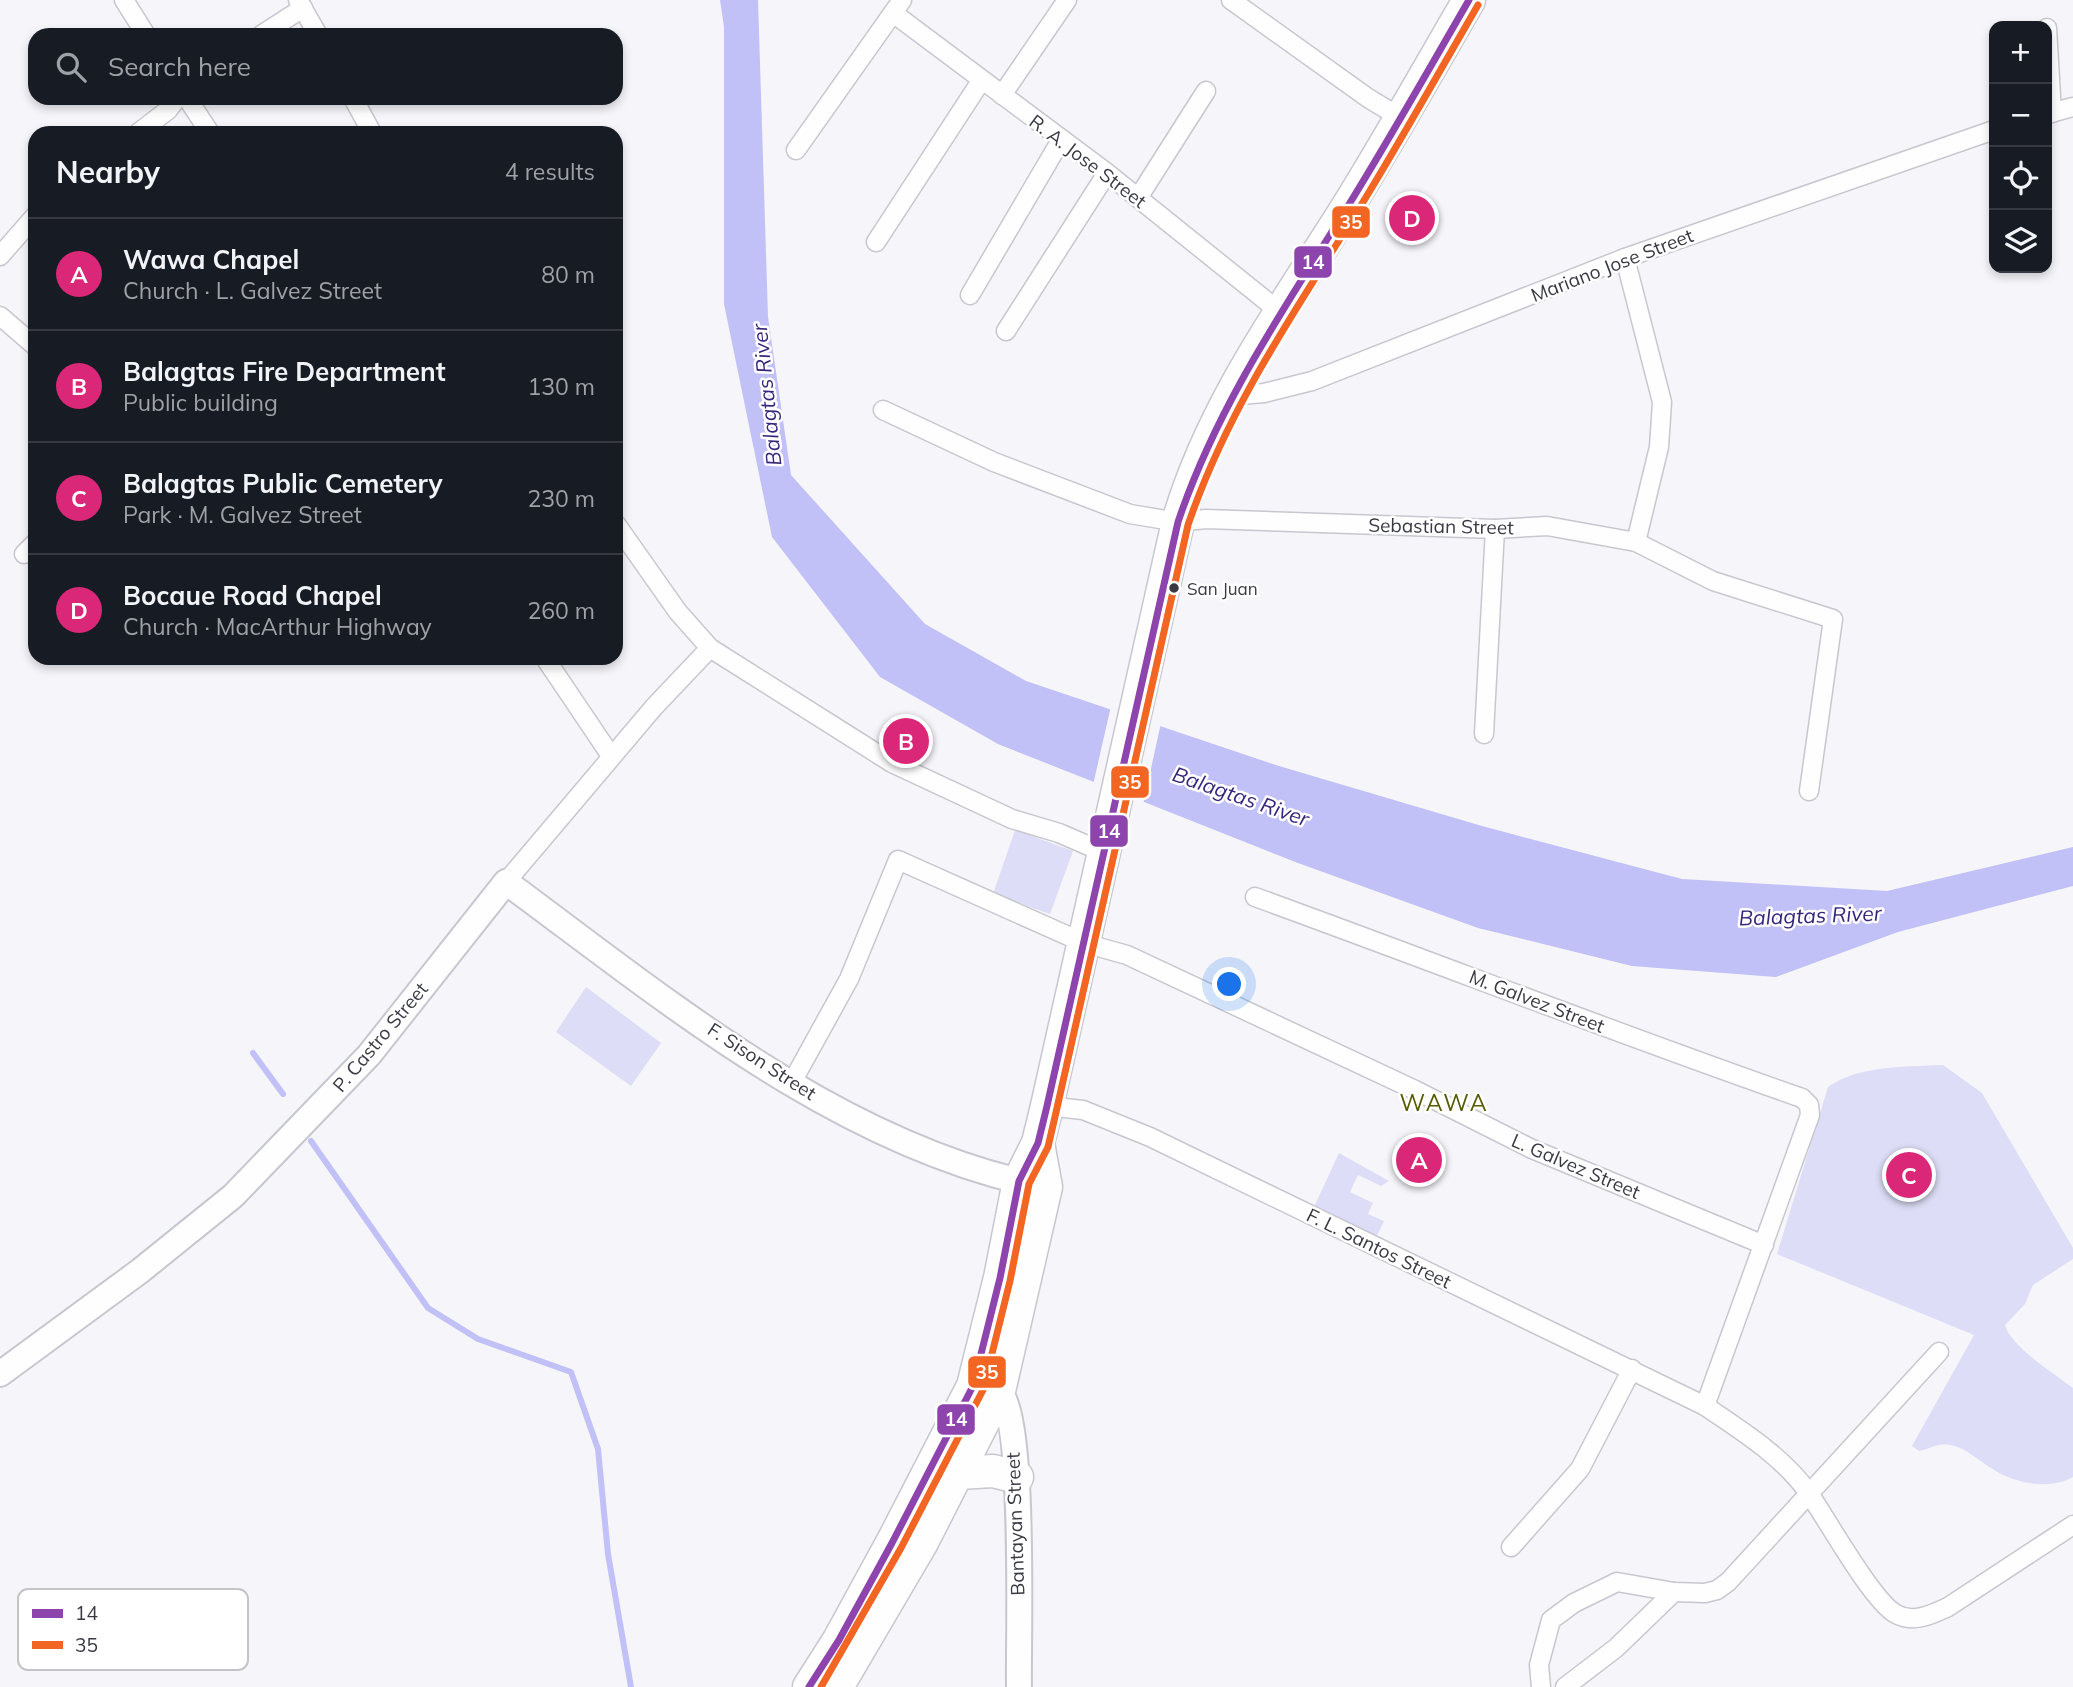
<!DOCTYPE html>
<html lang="en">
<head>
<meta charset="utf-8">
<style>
  body { margin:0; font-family:Mulish,sans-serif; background:#20242c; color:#f1f3f6 }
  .controls { position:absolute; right:21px; top:21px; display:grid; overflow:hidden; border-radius:14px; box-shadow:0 4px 10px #0003 }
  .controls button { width:63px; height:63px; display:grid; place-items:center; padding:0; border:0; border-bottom:2px solid #363941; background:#171b24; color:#f1f3f6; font:35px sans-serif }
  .you { position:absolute; left:1230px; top:985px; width:24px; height:24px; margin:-18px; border:5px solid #fff; border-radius:50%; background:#1a73e8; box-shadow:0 0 0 10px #1a73e833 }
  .badge { display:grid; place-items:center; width:46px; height:46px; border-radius:50%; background:#db2777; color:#fff; font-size:23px; font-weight:700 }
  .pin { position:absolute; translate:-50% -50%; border:4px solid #fff; box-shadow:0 2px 7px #0006 }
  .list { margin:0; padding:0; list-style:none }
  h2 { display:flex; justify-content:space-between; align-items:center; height:91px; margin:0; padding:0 28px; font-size:30px }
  h2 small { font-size:23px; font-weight:400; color:#9ea1a6 }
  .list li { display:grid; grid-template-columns:46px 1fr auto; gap:21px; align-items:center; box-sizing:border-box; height:112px; padding:0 28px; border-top:2px solid #363941 }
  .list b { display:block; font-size:26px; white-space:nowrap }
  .list p { margin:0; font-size:23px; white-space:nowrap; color:#9ea1a6 }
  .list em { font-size:23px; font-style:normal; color:#9ea1a6 }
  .icon { flex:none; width:38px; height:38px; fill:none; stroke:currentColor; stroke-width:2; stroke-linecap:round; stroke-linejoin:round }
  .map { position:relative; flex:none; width:2073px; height:1687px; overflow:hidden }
  .search { position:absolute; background:#171b24; box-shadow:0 4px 10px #0003; left:28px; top:28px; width:595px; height:77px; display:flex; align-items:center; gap:18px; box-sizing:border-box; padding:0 24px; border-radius:21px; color:#9ea1a6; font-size:26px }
  .panel { position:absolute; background:#171b24; box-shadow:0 4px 10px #0003; left:28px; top:126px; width:595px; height:539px; border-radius:21px }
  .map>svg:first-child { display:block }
  .green { fill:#ddddf7 }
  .water { fill:#c1c0f7 }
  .pier { fill:#f5f5fa }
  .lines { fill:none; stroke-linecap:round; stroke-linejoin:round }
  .stream { stroke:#c1c0f7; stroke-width:6 }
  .street-casing { stroke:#c7c7cf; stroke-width:21 }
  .secondary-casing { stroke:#c7c7cf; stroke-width:28 }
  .highway-casing { stroke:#c7c7cf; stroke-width:35 }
  .street { stroke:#fefefe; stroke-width:18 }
  .secondary { stroke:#fefefe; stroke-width:24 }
  .highway { stroke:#fefefe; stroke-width:32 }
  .bus-1-casing { stroke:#fff; stroke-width:12 }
  .bus-2-casing { stroke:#fff; stroke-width:12 }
  .bus-1 { stroke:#8e44ad; stroke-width:7 }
  .bus-2 { stroke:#f26522; stroke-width:7 }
  .bus-dot { fill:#393944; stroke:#fff; stroke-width:2.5 }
  .labels { text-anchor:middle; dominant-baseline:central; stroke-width:5; stroke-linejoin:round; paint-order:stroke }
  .bus-label { font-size:17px; fill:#393944; stroke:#fff; text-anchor:start }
  .street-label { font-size:19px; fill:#393944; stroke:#fff }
  .water-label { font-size:21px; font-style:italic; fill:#36267c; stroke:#fff }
  .quarter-label { font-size:23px; letter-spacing:2px; fill:#575c03; stroke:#fff }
  .key { fill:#fff; stroke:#c4c4c7; stroke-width:2 }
  .key-label { font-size:19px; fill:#393944 }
  .line-badge { stroke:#fff; stroke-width:2.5 }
  .badge-label { font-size:19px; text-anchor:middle; font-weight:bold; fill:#fff }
</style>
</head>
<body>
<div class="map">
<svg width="2073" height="1687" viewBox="0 0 2073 1687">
  <rect width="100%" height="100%" fill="#f5f5fa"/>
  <g class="green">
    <path d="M1015,830L1073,851L1050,914L993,894Z"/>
    <path d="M586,987L661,1043L631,1086L556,1032Z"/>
    <path d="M1943,1065L1982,1093L2073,1248V1259L2033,1285L2025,1304L2005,1325C2010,1346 2055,1374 2073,1388V1477C2050,1490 2017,1484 1994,1470C1979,1461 1968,1449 1951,1445C1939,1442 1930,1449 1919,1451L1912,1446L1974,1335L1777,1254L1828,1087C1859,1065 1906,1067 1943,1065Z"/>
    <path d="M1339,1153L1389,1181L1381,1186L1358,1175L1350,1192L1373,1203L1368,1214L1384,1221L1376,1238L1313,1209Z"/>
  </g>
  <path class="water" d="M720,0H758L768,317L791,475L925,624L1026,681L1279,766L1482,826L1682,879L1887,891L2073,847V886L1898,932L1776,977L1632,966L1478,928L1298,863L998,744L880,677L772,537L724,304V27Z"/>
  <path class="pier" d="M1111,706L1161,723L1143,805L1093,785Z"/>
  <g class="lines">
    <g class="stream">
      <path d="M253,1053L283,1094"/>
      <path d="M311,1141L428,1308L478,1339L571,1372L598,1449L608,1554L631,1687"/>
    </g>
    <defs>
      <g id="street">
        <path d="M124,0L146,35"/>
        <path d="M298,0L318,35"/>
        <path d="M1231,0L1368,98L1401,118"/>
        <path d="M893,13L1107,173L1280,312"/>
        <path d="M2047,28L2052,113"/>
        <path d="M261,35L303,8"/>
        <path d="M1002,95L1067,0"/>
        <path d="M187,98L210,133"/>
        <path d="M353,98L372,133"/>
        <path d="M2047,114L2073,107"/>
        <path d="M138,133L168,110L177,98"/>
        <path d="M796,150L902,0"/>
        <path d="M1138,198L1206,91"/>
        <path d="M876,242L981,81"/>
        <path d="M0,256L35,216"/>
        <path d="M1625,258L1662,402L1659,447L1636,542"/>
        <path d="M970,295L1061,140"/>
        <path d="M0,316L35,346"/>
        <path d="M1006,331L1107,173"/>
        <path d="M1229,396L1264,393L1312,381L1625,258L1994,130"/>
        <path d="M883,410L994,462L1130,514L1178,522L1206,519L1495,529L1547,526L1636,542L1713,581L1833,619L1809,791"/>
        <path d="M616,524L678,612L710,648L892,763L1012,819L1059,833L1103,852"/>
        <path d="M24,554L35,543"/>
        <path d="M545,658L611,756"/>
        <path d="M1484,734L1495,529"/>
        <path d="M506,882L654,707L710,648"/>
        <path d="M1255,897C1437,963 1618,1034 1802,1098L1809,1105L1810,1115L1705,1406"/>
        <path d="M791,1084L849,979L898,860L1084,943L1127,955L1415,1090L1532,1149L1764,1245"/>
        <path d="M1047,1106L1083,1110L1150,1137L1705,1406C1742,1431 1782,1456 1808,1492C1827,1519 1872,1601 1896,1614C1913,1624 1933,1614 1948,1607L2073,1525"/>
        <path d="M1511,1547L1580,1469L1632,1369"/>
        <path d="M1541,1687L1539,1665L1551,1620L1574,1603L1617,1582L1674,1592L1705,1593L1717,1590L1728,1582L1939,1352"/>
        <path d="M1565,1687L1616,1648L1674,1592"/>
      </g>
      <g id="secondary">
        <path d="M0,1374L140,1271L233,1196L369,1055L506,882C666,1000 837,1143 1036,1185"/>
        <path d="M988,1389L999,1391C1026,1417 1018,1639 1019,1687"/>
      </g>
      <g id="highway">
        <path d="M958,1473L993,1471L1017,1477"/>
        <path d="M809,1687L839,1640L892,1543L973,1386L1000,1278L1019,1181L1038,1143L1047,1106L1178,522C1212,405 1284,308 1348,206C1390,138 1429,69 1469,0"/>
        <path d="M837,1687L921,1544L999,1391L1046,1187L1038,1143"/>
      </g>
    </defs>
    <use href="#street" class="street-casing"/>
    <use href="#secondary" class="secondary-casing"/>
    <use href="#highway" class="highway-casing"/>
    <use href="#street" class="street"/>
    <use href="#secondary" class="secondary"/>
    <use href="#highway" class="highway"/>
    <defs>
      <path id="bus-1" d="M809,1687L839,1640L892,1543L973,1386L1000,1278L1019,1181L1038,1143L1047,1106L1178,522C1217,406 1284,309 1348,206C1390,138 1429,69 1469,0"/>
      <path id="bus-2" d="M821,1687L901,1548L983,1390L1010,1281L1029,1184L1048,1147L1057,1108L1188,525C1227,410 1293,314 1357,212C1399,144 1438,74 1478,5"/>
    </defs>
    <use href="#bus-1" class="bus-1-casing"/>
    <use href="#bus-2" class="bus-2-casing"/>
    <use href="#bus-1" class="bus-1"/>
    <use href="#bus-2" class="bus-2"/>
  </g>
  <circle class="bus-dot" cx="1174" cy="588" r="6"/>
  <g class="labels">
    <g class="bus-label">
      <text x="1187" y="588">San Juan</text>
    </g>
    <g class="street-label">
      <text transform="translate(1088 161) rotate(37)">R. A. Jose Street</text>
      <text transform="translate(1612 265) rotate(-21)">Mariano Jose Street</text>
      <text transform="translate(1441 526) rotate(1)">Sebastian Street</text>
      <text transform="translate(1537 1001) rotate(21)">M. Galvez Street</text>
      <text transform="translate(380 1037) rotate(-50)">P. Castro Street</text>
      <text transform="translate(762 1061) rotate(33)">F. Sison Street</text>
      <text transform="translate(1576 1166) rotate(23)">L. Galvez Street</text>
      <text transform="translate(1379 1248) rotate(26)">F. L. Santos Street</text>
      <text transform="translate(1015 1524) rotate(-92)">Bantayan Street</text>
    </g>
    <g class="water-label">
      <text transform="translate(766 395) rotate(-96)">Balagtas River</text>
      <text transform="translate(1241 796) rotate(19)">Balagtas River</text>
      <text transform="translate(1810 915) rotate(-2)">Balagtas River</text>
    </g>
    <g class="quarter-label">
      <text x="1444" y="1102">WAWA</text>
    </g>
  </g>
  <rect x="18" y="1589" width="230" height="81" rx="10" class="key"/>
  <rect x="32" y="1609" width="31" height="9" fill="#8e44ad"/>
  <rect x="32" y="1641" width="31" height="8" fill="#f26522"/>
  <g class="key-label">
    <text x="75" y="1620">14</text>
    <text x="75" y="1652">35</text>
  </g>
  <g class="line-badge">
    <rect x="1331" y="205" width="40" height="34" rx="7" fill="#f26522"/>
    <rect x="1293" y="245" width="40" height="34" rx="7" fill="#8e44ad"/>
    <rect x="1110" y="765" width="40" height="34" rx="7" fill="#f26522"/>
    <rect x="1089" y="814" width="40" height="34" rx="7" fill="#8e44ad"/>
    <rect x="967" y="1355" width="40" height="34" rx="7" fill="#f26522"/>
    <rect x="936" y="1403" width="40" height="33" rx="7" fill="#8e44ad"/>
  </g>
  <g class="badge-label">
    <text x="1351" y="229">35</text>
    <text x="1313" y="269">14</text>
    <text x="1130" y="789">35</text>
    <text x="1109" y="838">14</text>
    <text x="987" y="1379">35</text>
    <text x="956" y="1426">14</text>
  </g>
</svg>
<div class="controls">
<button>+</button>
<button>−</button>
<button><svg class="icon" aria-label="locate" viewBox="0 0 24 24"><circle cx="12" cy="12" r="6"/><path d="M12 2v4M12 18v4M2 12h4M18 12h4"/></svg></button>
<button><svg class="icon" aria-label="layers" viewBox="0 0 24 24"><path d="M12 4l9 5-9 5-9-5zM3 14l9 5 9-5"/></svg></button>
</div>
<div class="you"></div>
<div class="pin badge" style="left:1419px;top:1160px">A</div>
<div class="pin badge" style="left:906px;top:741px">B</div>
<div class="pin badge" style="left:1909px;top:1175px">C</div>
<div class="pin badge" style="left:1412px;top:218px">D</div>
<div class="search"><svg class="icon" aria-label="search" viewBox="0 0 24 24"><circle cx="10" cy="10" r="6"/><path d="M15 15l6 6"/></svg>Search here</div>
<section class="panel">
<h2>Nearby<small>4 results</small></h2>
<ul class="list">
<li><span class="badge">A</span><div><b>Wawa Chapel</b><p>Church · L. Galvez Street</p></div><em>80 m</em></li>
<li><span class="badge">B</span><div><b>Balagtas Fire Department</b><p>Public building</p></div><em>130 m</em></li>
<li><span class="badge">C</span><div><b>Balagtas Public Cemetery</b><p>Park · M. Galvez Street</p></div><em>230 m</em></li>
<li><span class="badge">D</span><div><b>Bocaue Road Chapel</b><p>Church · MacArthur Highway</p></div><em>260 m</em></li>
</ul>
</section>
</div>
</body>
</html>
